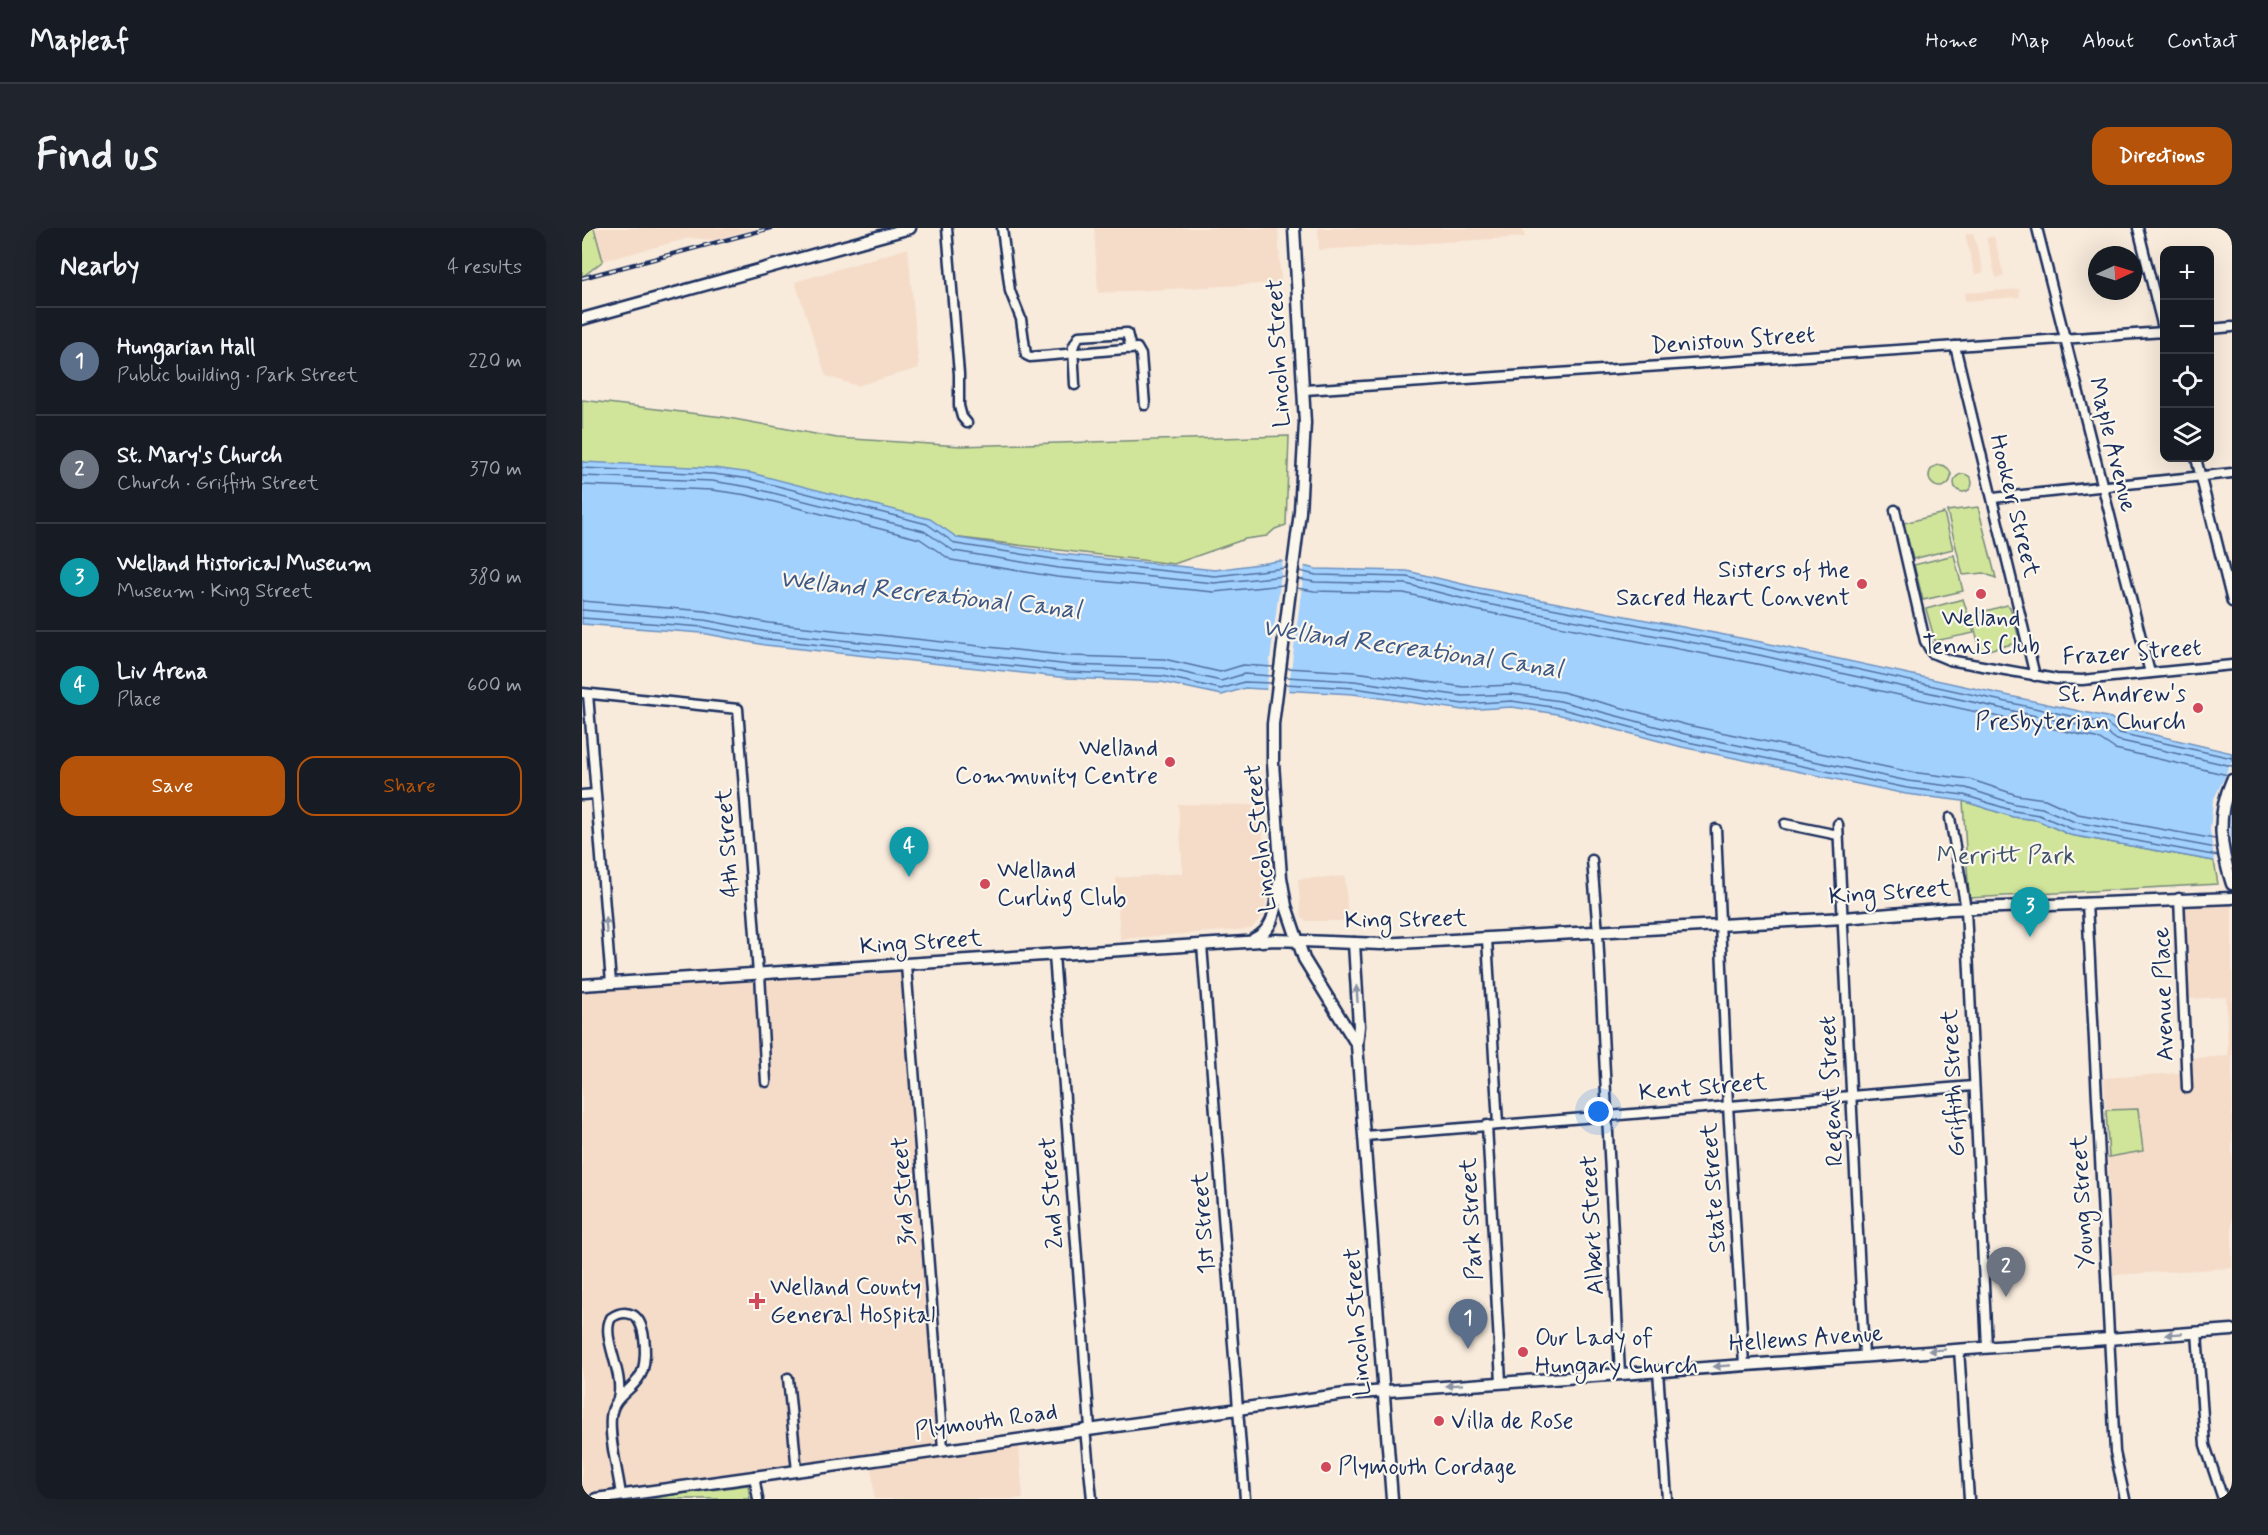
<!DOCTYPE html>
<html lang="en">
<head>
<meta charset="utf-8">
<style>
  body { margin:0; font-family:Mynerve,sans-serif; background:#20242c; color:#f1f3f6 }
  .controls { position:absolute; right:18px; top:18px; display:grid; overflow:hidden; border-radius:12px; box-shadow:0 6px 24px #0002 }
  .controls button { width:54px; height:54px; display:grid; place-items:center; padding:0; border:0; border-bottom:2px solid #363941; background:#171b24; color:#f1f3f6; font:30px sans-serif }
  .compass { position:absolute; left:1506px; top:18px; width:54px; height:54px; border-radius:50%; background:#171b24; box-shadow:0 6px 24px #0002; rotate:86deg }
  .you { position:absolute; left:1017px; top:884px; width:21px; height:21px; margin:-15px; border:4px solid #fff; border-radius:50%; background:#1a73e8; box-shadow:0 0 0 9px #1a73e833 }
  .badge { display:grid; place-items:center; width:39px; height:39px; border-radius:50%; background:#b45309; color:#fff; font-size:20px; font-weight:700 }
  .pin { position:absolute; translate:-50% -50px; filter:drop-shadow(0 2px 3px #0008) }
  .pin::after { content:''; position:absolute; top:32px; width:21px; height:18px; background:inherit; clip-path:polygon(0 0,100% 0,50% 100%) }
  .list { margin:0; padding:0; list-style:none }
  h2 { display:flex; justify-content:space-between; align-items:center; height:78px; margin:0; padding:0 24px; font-size:26px }
  h2 small { font-size:20px; font-weight:400; color:#9ea1a6 }
  .list li { display:grid; grid-template-columns:39px 1fr auto; gap:18px; align-items:center; box-sizing:border-box; height:108px; padding:0 24px; border-top:2px solid #363941 }
  .list b { display:block; font-size:22px; white-space:nowrap }
  .list p { margin:0; font-size:20px; white-space:nowrap; color:#9ea1a6 }
  .list em { font-size:20px; font-style:normal; color:#9ea1a6 }
  .actions { display:flex; gap:12px; padding:18px 24px }
  .actions a { flex:1; padding:14px 0; border:2px solid #b45309; border-radius:18px; text-align:center; font-size:21px; color:#b45309 }
  .actions .main { background:#b45309; color:#fff }
  .icon { flex:none; width:33px; height:33px; fill:none; stroke:currentColor; stroke-width:2; stroke-linecap:round; stroke-linejoin:round }
  .map { position:relative; flex:none; width:1650px; height:1271px; overflow:hidden; border-radius:18px }
  header { display:flex; align-items:center; gap:36px; box-sizing:border-box; height:84px; padding:0 30px; background:#171b24; border-bottom:2px solid #363941 }
  header strong { font-size:28px }
  nav { display:flex; gap:33px; margin-inline-start:auto; font-size:21px }
  .intro { display:flex; align-items:center; justify-content:space-between; box-sizing:border-box; height:144px; padding:0 36px }
  h1 { margin:0; font-size:42px }
  .button { padding:15px 27px; border-radius:18px; background:#b45309; color:#fff; font-size:21px; font-weight:700 }
  main { display:flex; gap:36px; padding:0 36px }
  aside { flex:1; background:#171b24; border-radius:18px; box-shadow:0 6px 24px #0002 }
  .map>svg:first-child { display:block }
  .built { fill:#f5dcc9 }
  .green { fill:#d1e59a; stroke:#768a7c; stroke-width:1.5 }
  .water { fill:#a3d1fe; stroke:#6d90be; stroke-width:1.5 }
  .pier { fill:#f8ebdc }
  .lines { fill:none; stroke-linecap:round; stroke-linejoin:round }
  .shore { stroke:#51709e; stroke-width:1.5 }
  .street-casing { stroke:#1b2f5e; stroke-width:13 }
  .secondary-casing { stroke:#1b2f5e; stroke-width:15 }
  .street { stroke:#fbf7ec; stroke-width:8 }
  .secondary { stroke:#fbf7ec; stroke-width:10 }
  .rail-casing { stroke:#1b2f5e; stroke-width:4.5 }
  .rail { stroke:#fbf7ec; stroke-width:2; stroke-dasharray:7; stroke-linecap:butt }
  .oneway { fill:#8b93a5 }
  .poi-dot { fill:#d1495b; stroke:#fbf7ec; stroke-width:2 }
  .labels { text-anchor:middle; dominant-baseline:central; stroke-width:4.5; stroke-linejoin:round; paint-order:stroke }
  .street-label { font-size:24px; fill:#1b2f5e; stroke:#fbf7ec }
  .poi-label { font-size:24px; fill:#1b2f5e; stroke:#fbf7ec; text-anchor:start }
  .park-label { font-size:24px; fill:#3f536a; stroke:#fbf7ec }
  .water-label { font-size:26px; font-style:italic; fill:#3d5886; stroke:#fbf7ec }
</style>
</head>
<body>
<header>
<strong>Mapleaf</strong>
<nav><a>Home</a><a>Map</a><a>About</a><a>Contact</a></nav>
</header>
<div class="intro"><h1>Find us</h1><a class="button">Directions</a></div>
<main>
<aside>
<h2>Nearby<small>4 results</small></h2>
<ul class="list">
<li><span class="badge" style="background:#5c6f8a">1</span><div><b>Hungarian Hall</b><p>Public building · Park Street</p></div><em>220 m</em></li>
<li><span class="badge" style="background:#6b7280">2</span><div><b>St. Mary's Church</b><p>Church · Griffith Street</p></div><em>370 m</em></li>
<li><span class="badge" style="background:#0f9aa8">3</span><div><b>Welland Historical Museum</b><p>Museum · King Street</p></div><em>380 m</em></li>
<li><span class="badge" style="background:#0f9aa8">4</span><div><b>Liv Arena</b><p>Place</p></div><em>600 m</em></li>
</ul>
<div class="actions"><a class="main">Save</a><a>Share</a></div>
</aside>
<div class="map">
<svg width="1650" height="1271" viewBox="0 0 1650 1271">
  <rect width="100%" height="100%" fill="#f8ebdc"/>
  <filter id="ink" filterUnits="userSpaceOnUse"><feTurbulence type="fractalNoise" baseFrequency=".0167" numOctaves="2"/><feDisplacementMap in="SourceGraphic" scale="12" xChannelSelector="R" yChannelSelector="G"/><feConvolveMatrix kernelMatrix="1 2 1 2 8 2 1 2 1" color-interpolation-filters="sRGB"/></filter>
  <g filter="url(#ink)">
    <g class="built">
      <path d="M12,0H175L132,12L108,10L21,33Z"/>
      <path d="M512,0H696L699,55L516,65Z"/>
      <path d="M736,0H940L943,9L737,22Z"/>
      <path d="M1391,5L1402,44L1393,47L1383,7Z"/>
      <path d="M1412,8L1422,48L1414,50L1404,10Z"/>
      <path d="M326,20L337,140L275,158L244,148L213,54Z"/>
      <path d="M1437,61L1438,69L1383,73L1382,65Z"/>
      <path d="M596,576L680,577L684,684L669,701L538,711L534,650L601,645Z"/>
      <path d="M763,648L766,693H723L719,689L716,651Z"/>
      <path d="M1650,676V1040L1531,1047L1522,850L1610,844L1609,830L1646,828L1644,769L1606,771L1603,679Z"/>
      <path d="M324,737L361,1221L0,1271V757Z"/>
      <path d="M437,1219L441,1271H292L290,1240Z"/>
    </g>
    <g class="green">
      <path d="M0,0H12L21,33L0,49Z"/>
      <path d="M0,172L141,189L255,210L379,218L707,208L704,297L693,301L685,308L663,311L592,336L0,264Z"/>
      <circle cx="1358" cy="248" r="11"/>
      <circle cx="1381" cy="255" r="9"/>
      <path d="M1396,279L1414,350L1401,345L1381,347L1365,283Z"/>
      <path d="M1362,285L1371,321L1331,331L1322,295Z"/>
      <path d="M1372,327L1381,363L1341,372L1332,337Z"/>
      <path d="M1381,371L1392,405L1353,413L1344,381Z"/>
      <path d="M1425,377L1428,379L1437,410L1434,415L1402,423L1398,421L1389,387Z"/>
      <path d="M1381,573L1431,589L1455,592L1488,607L1632,633L1636,656L1387,670Z"/>
      <path d="M1556,881L1561,923L1527,929L1524,882Z"/>
      <path d="M166,1257L168,1271H60Z"/>
    </g>
    <path class="water" d="M0,234L132,240L169,245L348,291L376,310L479,326L633,342L698,333L734,341L825,343L897,360L1179,414L1529,490L1539,499L1650,525V640L1632,633L1488,607L1455,592L1431,589L1381,573L1324,566L1100,519L975,486L930,479L881,482L771,466L663,460L640,467L579,454L486,450L183,417L120,405L0,396Z"/>
    <g class="pier">
      <path d="M701,331L723,335L706,465L684,464Z"/>
      <path d="M1650,533L1648,596L1650,643L1633,637L1628,602L1631,573Z"/>
    </g>
    <g class="lines">
      <g class="shore">
        <path d="M0,240L131,246L168,251L345,296L374,316L478,332L633,348L704,340"/>
        <path d="M0,248L130,253L167,259L342,303L372,323L477,340L632,355L703,348"/>
        <path d="M0,257L130,262L165,267L338,311L369,332L475,349L632,364L702,357"/>
        <path d="M717,343L734,347L825,349L896,366L1178,420L1525,496L1537,505L1650,530"/>
        <path d="M716,351L733,354L824,356L894,374L1177,427L1522,503L1535,512L1650,538"/>
        <path d="M715,360L732,363L822,365L893,382L1175,436L1518,511L1533,521L1646,547"/>
        <path d="M0,373L123,383L187,395L489,428L582,431L638,444L661,437L691,439"/>
        <path d="M0,382L122,392L185,404L488,437L581,440L639,453L662,446L690,448"/>
        <path d="M0,390L121,399L184,411L487,444L580,448L639,461L662,454L689,455"/>
        <path d="M705,440L773,444L882,459L930,457L980,464L1105,497L1328,544L1387,551L1435,567L1463,571L1496,586L1633,611"/>
        <path d="M704,449L772,453L881,468L930,466L978,473L1103,506L1326,553L1384,560L1433,576L1460,580L1493,594L1634,620"/>
        <path d="M703,456L772,460L881,476L930,473L976,480L1101,513L1325,560L1382,567L1432,583L1457,587L1490,601L1636,628"/>
      </g>
      <defs>
        <g id="street">
          <path d="M365,0L377,146V178L380,189L385,195"/>
          <path d="M420,0L428,63L439,91L444,127L448,129L555,120L559,127L563,177"/>
          <path d="M1455,0L1568,445"/>
          <path d="M1556,0L1582,104"/>
          <path d="M1628,101L1650,99"/>
          <path d="M1373,118L1453,448"/>
          <path d="M493,157L491,119L497,108L545,105L549,121"/>
          <path d="M723,162L1582,104"/>
          <path d="M1614,230L1650,374"/>
          <path d="M1411,270L1650,245"/>
          <path d="M1313,282L1343,413L1350,425L1367,432L1474,451L1500,452L1650,437"/>
          <path d="M0,465L156,481L176,746"/>
          <path d="M6,466L29,755"/>
          <path d="M0,567L13,566"/>
          <path d="M1368,590L1384,681L1405,1119"/>
          <path d="M1203,596L1256,607"/>
          <path d="M1256,596L1282,1128"/>
          <path d="M1134,601L1146,878L1162,1136"/>
          <path d="M1010,632L1016,705L1038,1146"/>
          <path d="M1597,670L1605,860"/>
          <path d="M1505,675L1533,1224L1543,1271"/>
          <path d="M905,711L916,896"/>
          <path d="M620,717L663,1271"/>
          <path d="M472,727L508,1200"/>
          <path d="M324,737L361,1221"/>
          <path d="M178,746L184,854"/>
          <path d="M905,897L919,1154"/>
          <path d="M783,908L1391,858"/>
          <path d="M1615,1104L1623,1217L1641,1271"/>
          <path d="M1377,1121L1387,1271"/>
          <path d="M1076,1143L1085,1271"/>
          <path d="M206,1150L215,1243"/>
          <path d="M36,1170C43,1145 18,1108 29,1090C36,1085 43,1083 51,1087C65,1095 66,1136 58,1148C49,1164 31,1168 29,1189C27,1213 36,1243 39,1267"/>
          <path d="M503,1201L510,1271"/>
          <path d="M172,1248L176,1271"/>
        </g>
        <g id="secondary">
          <path d="M712,0L723,195L718,284L691,496V535L699,649L704,678L722,731L775,817L810,1271"/>
          <path d="M0,91L328,0"/>
          <path d="M1650,552C1634,588 1638,619 1650,656"/>
          <path d="M672,711C696,699 692,677 697,655"/>
          <path d="M772,715L777,798L775,817"/>
          <path d="M0,757L694,712L799,716L1262,690L1368,681L1650,670"/>
          <path d="M14,1271L763,1166L1650,1102"/>
        </g>
      </defs>
      <use href="#street" class="street-casing"/>
      <use href="#secondary" class="secondary-casing"/>
      <use href="#street" class="street"/>
      <use href="#secondary" class="secondary"/>
      <defs>
        <path id="rail" d="M0,50L189,0"/>
      </defs>
      <use href="#rail" class="rail-casing"/>
      <use href="#rail" class="rail"/>
    </g>
    <defs><path id="oneway-solid" d="M-6-.8H1V-3.2L6.5 0L1 3.2V.8H-6Z" transform="scale(1.5)"/></defs>
    <g class="oneway">
      <use href="#oneway-solid" transform="translate(24 697) rotate(-95)"/>
      <use href="#oneway-solid" transform="translate(775 766) rotate(-94)"/>
      <use href="#oneway-solid" transform="translate(1592 1106) rotate(176)"/>
      <use href="#oneway-solid" transform="translate(1355 1122) rotate(176)"/>
      <use href="#oneway-solid" transform="translate(1140 1138) rotate(176)"/>
      <use href="#oneway-solid" transform="translate(872 1157) rotate(176)"/>
    </g>
  </g>
  <g class="poi-dot">
    <circle cx="1280" cy="356" r="6"/>
    <circle cx="1399" cy="366" r="6"/>
    <circle cx="1616" cy="480" r="6"/>
    <circle cx="588" cy="534" r="6"/>
    <circle cx="403" cy="656" r="6"/>
    <path d="M172 1064h6v6h6v6h-6v6h-6v-6h-6v-6h6z"/>
    <circle cx="941" cy="1124" r="6"/>
    <circle cx="857" cy="1193" r="6"/>
    <circle cx="744" cy="1239" r="6"/>
  </g>
  <g class="labels">
    <g class="street-label">
      <text transform="translate(1151 113) rotate(-4)">Denistoun Street</text>
      <text transform="translate(697 125) rotate(-93)">Lincoln Street</text>
      <text transform="translate(1530 217) rotate(76)">Maple Avenue</text>
      <text transform="translate(1432 278) rotate(76)">Hooker Street</text>
      <text transform="translate(1550 425) rotate(-4)">Frazer Street</text>
      <text transform="translate(679 610) rotate(-96)">Lincoln Street</text>
      <text transform="translate(146 615) rotate(-94)">4th Street</text>
      <text transform="translate(1308 665) rotate(-4)">King Street</text>
      <text transform="translate(824 692) rotate(-1)">King Street</text>
      <text transform="translate(339 715) rotate(-4)">King Street</text>
      <text transform="translate(1582 766) rotate(-92)">Avenue Place</text>
      <text transform="translate(1372 855) rotate(-93)">Griffith Street</text>
      <text transform="translate(1121 860) rotate(-5)">Kent Street</text>
      <text transform="translate(1250 863) rotate(-93)">Regent Street</text>
      <text transform="translate(1132 960) rotate(-94)">State Street</text>
      <text transform="translate(322 963) rotate(-94)">3rd Street</text>
      <text transform="translate(470 965) rotate(-94)">2nd Street</text>
      <text transform="translate(1501 974) rotate(-93)">Young Street</text>
      <text transform="translate(890 991) rotate(-93)">Park Street</text>
      <text transform="translate(622 995) rotate(-94)">1st Street</text>
      <text transform="translate(1011 997) rotate(-93)">Albert Street</text>
      <text transform="translate(776 1094) rotate(-94)">Lincoln Street</text>
      <text transform="translate(1224 1111) rotate(-4)">Hellems Avenue</text>
      <text transform="translate(404 1194) rotate(-8)">Plymouth Road</text>
    </g>
    <g class="poi-label">
      <text x="1268" y="342" text-anchor="end">Sisters of the<tspan x="1268" dy="28">Sacred Heart Convent</tspan></text>
      <text x="1399" y="390" text-anchor="middle">Welland<tspan x="1399" dy="28">Tennis Club</tspan></text>
      <text x="1604" y="466" text-anchor="end">St. Andrew's<tspan x="1604" dy="28">Presbyterian Church</tspan></text>
      <text x="576" y="520" text-anchor="end">Welland<tspan x="576" dy="28">Community Centre</tspan></text>
      <text x="415" y="642">Welland<tspan x="415" dy="28">Curling Club</tspan></text>
      <text x="188" y="1059">Welland County<tspan x="188" dy="28">General Hospital</tspan></text>
      <text x="953" y="1110">Our Lady of<tspan x="953" dy="28">Hungary Church</tspan></text>
      <text x="869" y="1193">Villa de Rose</text>
      <text x="756" y="1239">Plymouth Cordage</text>
    </g>
    <g class="park-label">
      <text x="1424" y="628">Merritt Park</text>
    </g>
    <g class="water-label">
      <text transform="translate(348 367) rotate(6)">Welland Recreational Canal</text>
      <text transform="translate(830 421) rotate(8)">Welland Recreational Canal</text>
    </g>
  </g>
</svg>
<div class="controls">
<button>+</button>
<button>−</button>
<button><svg class="icon" aria-label="locate" viewBox="0 0 24 24"><circle cx="12" cy="12" r="6"/><path d="M12 2v4M12 18v4M2 12h4M18 12h4"/></svg></button>
<button><svg class="icon" aria-label="layers" viewBox="0 0 24 24"><path d="M12 4l9 5-9 5-9-5zM3 14l9 5 9-5"/></svg></button>
</div>
<svg class="compass" viewBox="-18 -18 36 36"><path d="M0-13l5 13h-10z" fill="#e53935"/><path d="M0 13l5-13h-10z" fill="#9ea1a6"/></svg>
<div class="you"></div>
<div class="pin badge" style="left:886px;top:1121px;background:#5c6f8a">1</div>
<div class="pin badge" style="left:1424px;top:1069px;background:#6b7280">2</div>
<div class="pin badge" style="left:1448px;top:709px;background:#0f9aa8">3</div>
<div class="pin badge" style="left:327px;top:649px;background:#0f9aa8">4</div>
</div>
</main>
</body>
</html>
